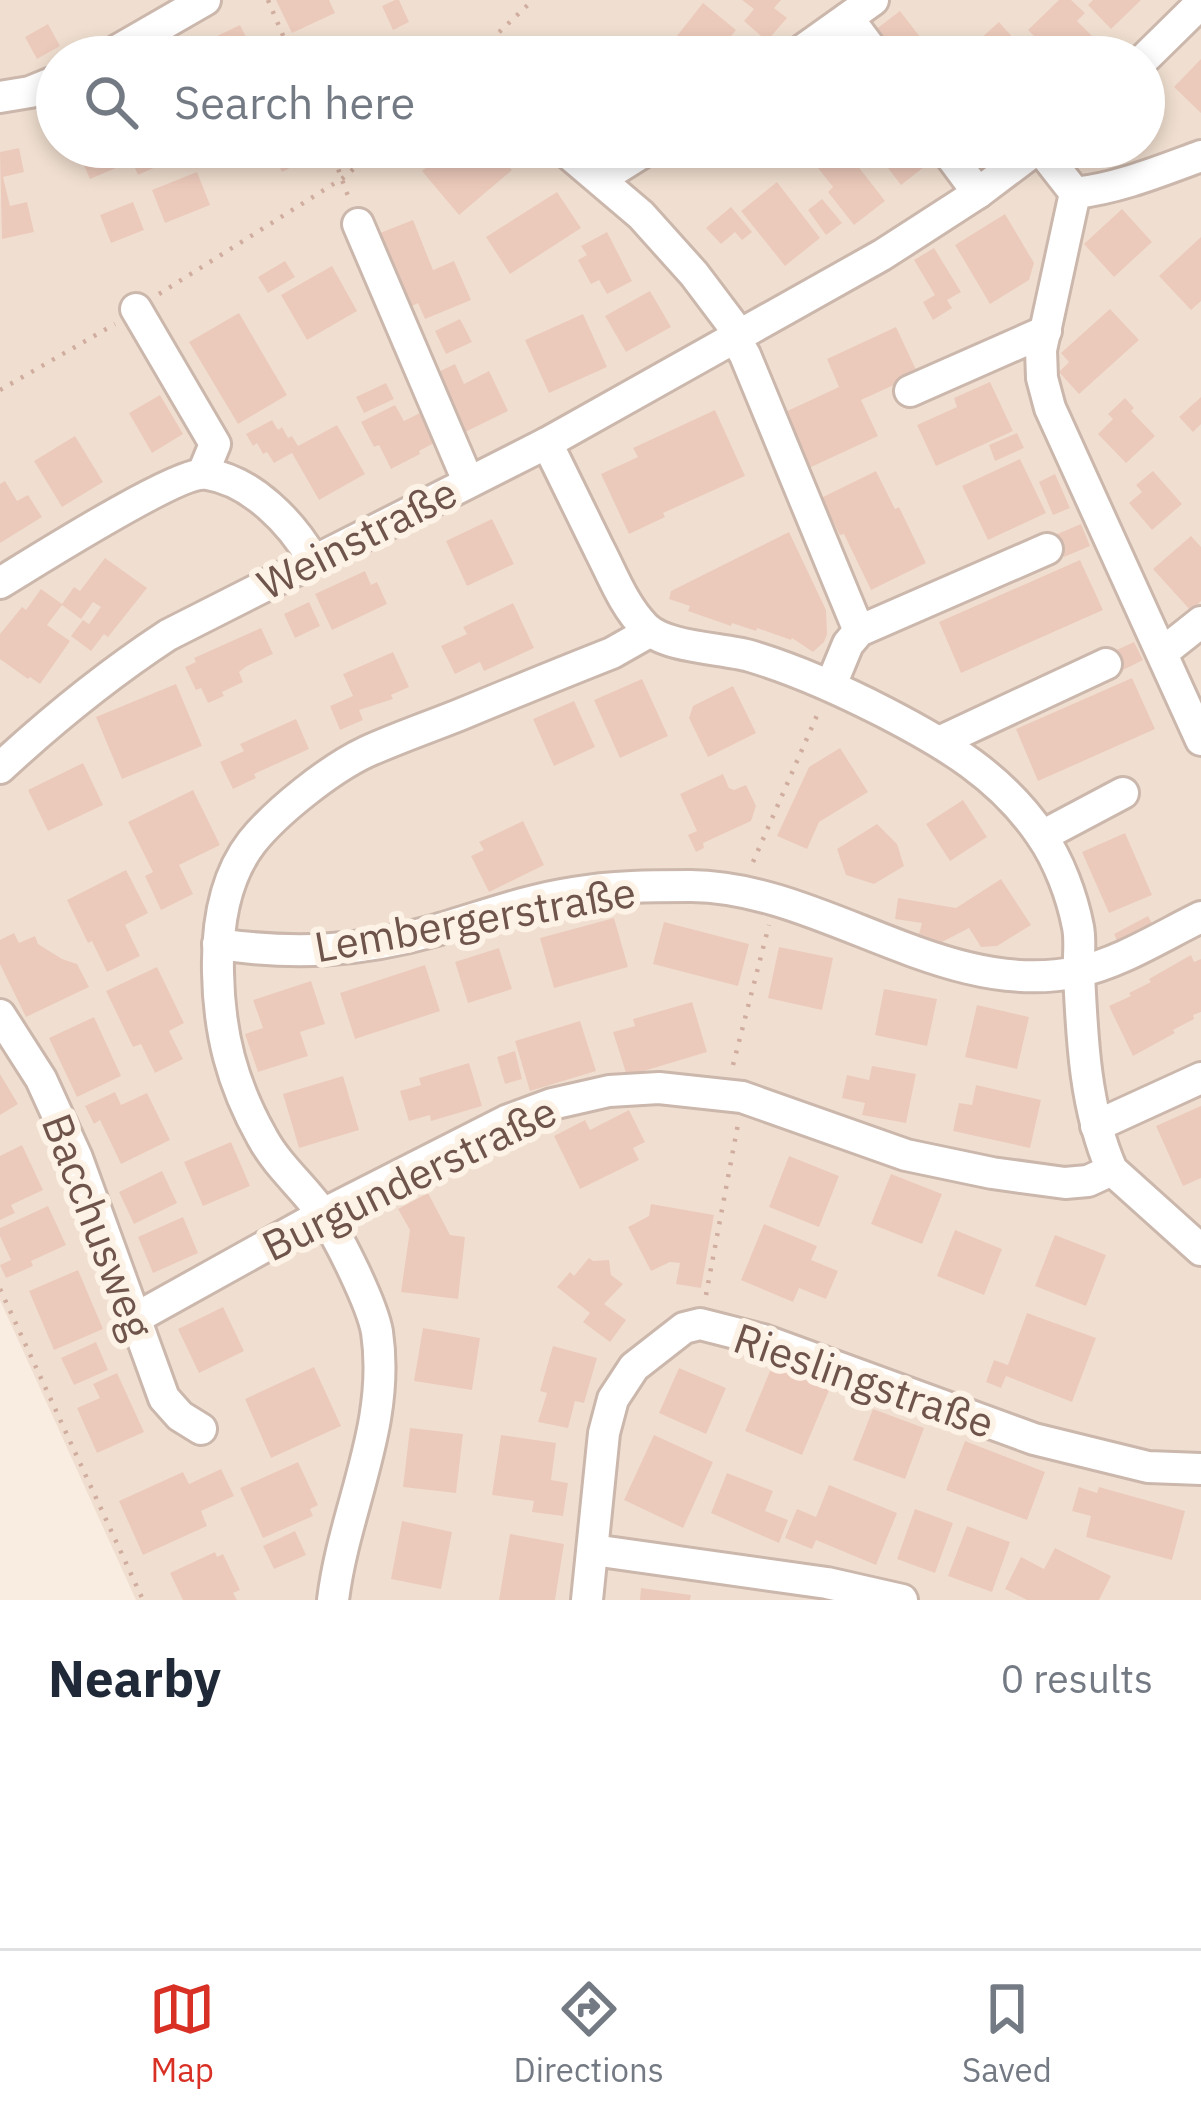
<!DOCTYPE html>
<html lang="en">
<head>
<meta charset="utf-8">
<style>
  body { margin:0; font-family:"IBM Plex Sans",sans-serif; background:#f2f2f3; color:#1f2937 }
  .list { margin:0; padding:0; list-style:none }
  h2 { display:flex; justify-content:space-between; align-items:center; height:156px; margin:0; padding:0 48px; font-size:51px }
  h2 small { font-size:39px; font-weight:400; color:#747a83 }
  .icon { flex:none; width:66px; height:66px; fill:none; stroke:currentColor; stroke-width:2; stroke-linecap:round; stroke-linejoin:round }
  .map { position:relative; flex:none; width:1201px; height:1600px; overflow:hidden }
  .search { position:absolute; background:#fff; box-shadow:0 6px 18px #0003; left:36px; right:36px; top:36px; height:132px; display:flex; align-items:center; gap:30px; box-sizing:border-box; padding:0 42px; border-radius:66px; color:#747a83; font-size:45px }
  .sheet { height:348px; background:#fff }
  nav { display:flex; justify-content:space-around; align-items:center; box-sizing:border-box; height:168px; border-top:3px solid #e0e1e3; background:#fff; font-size:33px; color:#747a83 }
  nav a { display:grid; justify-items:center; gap:6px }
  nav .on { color:#d93025 }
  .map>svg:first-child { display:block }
  .residential { fill:#f0dfd0; fill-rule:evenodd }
  .building { fill:#eccabb }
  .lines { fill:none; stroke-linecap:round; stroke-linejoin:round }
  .minor-casing { stroke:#cbb7ac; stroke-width:36 }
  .path { stroke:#d0ad9f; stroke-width:4.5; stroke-dasharray:3 9; stroke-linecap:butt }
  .minor { stroke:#fff; stroke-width:30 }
  .labels { text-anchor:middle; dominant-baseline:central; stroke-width:12; stroke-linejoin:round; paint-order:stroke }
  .street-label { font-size:42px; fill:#6e544b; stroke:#fdf2e6 }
</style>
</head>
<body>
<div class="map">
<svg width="1201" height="1600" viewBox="0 0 1201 1600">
  <rect width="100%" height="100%" fill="#f9ede1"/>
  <path class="residential" d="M0,0H1201V1600H136L0,1300ZM57,57H1144V147H57Z"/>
  <g class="building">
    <path d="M276,0H329L335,13L292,33Z"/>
    <path d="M395,0H399L409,22L393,30L382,6Z"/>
    <path d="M742,0H781L774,8L787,18L767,41L744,21L754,9Z"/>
    <path d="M1059,0H1071L1085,13L1077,21L1098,42L1082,57H1055L1028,30Z"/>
    <path d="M1093,0H1141L1111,29L1088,5Z"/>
    <path d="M703,3L736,30L714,57H694L673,41Z"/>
    <path d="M900,11L920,37L894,57H881L866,37Z"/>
    <path d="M999,22L1030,57H978L970,48Z"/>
    <path d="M48,24L60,46L37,59L25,37Z"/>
    <path d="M240,25L256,57H174Z"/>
    <path d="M530,36L556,57H512Z"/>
    <path d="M1201,59V113L1174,87Z"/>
    <path d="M76,147H165L171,160L138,175L132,161L90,179Z"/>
    <path d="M270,147H310L307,159L282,172Z"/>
    <path d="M450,147H504L512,157L505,163L512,170L459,215L422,171Z"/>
    <path d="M826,147H843L885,201L854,225L828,192L833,187L811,159Z"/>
    <path d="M872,147H923L933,160L901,185Z"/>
    <path d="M19,148L24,172L3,177L10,206L27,202L34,232L2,239L0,152Z"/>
    <path d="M197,172L210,205L165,223L152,190Z"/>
    <path d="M777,182L820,238L785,266L741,211Z"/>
    <path d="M557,192L581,228L510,274L486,237Z"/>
    <path d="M822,199L842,223L826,235L808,210Z"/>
    <path d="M133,202L144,230L111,243L100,215Z"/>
    <path d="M731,207L752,232L742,240L735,232L721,244L706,228Z"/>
    <path d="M1122,209L1152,242L1114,277L1084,244Z"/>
    <path d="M1005,214L1034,263L1029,280L990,304L955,245Z"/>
    <path d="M413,220L433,270L454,261L471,300L425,319L418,303L406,309L375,235Z"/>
    <path d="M607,232L632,281L607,294L599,280L591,284L578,260L587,255L581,246Z"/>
    <path d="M1201,237V301L1191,310L1159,276Z"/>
    <path d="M934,248L961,292L947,300L952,308L933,320L923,302L935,295L914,260Z"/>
    <path d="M285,261L295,277L268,293L258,277Z"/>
    <path d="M332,266L357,311L307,340L281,295Z"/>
    <path d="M650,291L671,327L626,352L605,316Z"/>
    <path d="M1110,309L1139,340L1079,394L1059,372L1069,362L1061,353Z"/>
    <path d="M239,313L287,395L238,424L189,342Z"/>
    <path d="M583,314L607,367L549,393L525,340Z"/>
    <path d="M460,319L472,342L446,354L435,331Z"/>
    <path d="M896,327L918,374L861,400L878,436L809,468L783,413L839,387L827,359Z"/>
    <path d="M455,364L464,384L489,371L508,411L461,434L432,375Z"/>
    <path d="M990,382L1013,431L936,466L917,425L957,407L954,398Z"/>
    <path d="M386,383L394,399L364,413L356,397Z"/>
    <path d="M160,395L183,434L152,453L129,413Z"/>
    <path d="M1201,397V424L1193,432L1179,417Z"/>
    <path d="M1125,398L1134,408L1131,411L1155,436L1126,463L1098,434L1113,419L1108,414Z"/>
    <path d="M395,405L404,421L420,413L436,442L419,451L420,454L391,469L379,445L374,447L361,422Z"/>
    <path d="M715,410L745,476L663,513L665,517L629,534L601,474L638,457L633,448Z"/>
    <path d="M272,420L278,430L282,427L288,438L292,436L298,446L337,425L365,474L319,500L292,453L274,463L267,452L263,454L257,443L253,446L246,434Z"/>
    <path d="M1017,433L1024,448L995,461L989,445Z"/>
    <path d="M75,436L103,482L62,507L34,461Z"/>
    <path d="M1020,459L1046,513L988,540L962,486Z"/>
    <path d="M876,471L895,509L899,507L926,563L871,590L844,534L840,535L821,498Z"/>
    <path d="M1153,471L1182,504L1152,530L1129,503L1142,492L1136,485Z"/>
    <path d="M1055,474L1070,508L1053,515L1039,482Z"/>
    <path d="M5,481L17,501L28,495L42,517L0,543V484Z"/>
    <path d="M492,519L514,564L467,586L446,541Z"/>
    <path d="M1081,524L1090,546L1064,557L1055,535Z"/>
    <path d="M789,532L826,610L827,634L824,642L813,652L792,638L791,640L757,628L756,631L732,623L731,626L688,611L690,606L669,599L671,591Z"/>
    <path d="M1191,536L1201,547V601L1191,611L1153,569Z"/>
    <path d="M105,558L147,588L108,637L104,634L91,651L71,636L83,620L89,624L101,607L93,602L81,619L62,605L47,625L70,641L40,684L30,677L28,679L0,659V634L22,607L26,610L41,589L62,604L74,587L80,591Z"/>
    <path d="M1080,560L1103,610L961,673L939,622Z"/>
    <path d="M365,571L371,585L377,582L387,604L332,630L315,594Z"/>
    <path d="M309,602L320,626L295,638L284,614Z"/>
    <path d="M513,603L534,648L484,671L480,662L455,674L441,646L467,634L463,627Z"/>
    <path d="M261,628L273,654L247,666L239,672L243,682L222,692L224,696L208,703L201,688L196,690L185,667L196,662L194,658Z"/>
    <path d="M1134,642L1143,660L1117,673L1108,654Z"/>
    <path d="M393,652L409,687L391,695L393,699L359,710L363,720L340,730L330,706L353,696L343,674Z"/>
    <path d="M1132,678L1155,729L1038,781L1016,729Z"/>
    <path d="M642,679L668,736L620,758L594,700Z"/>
    <path d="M176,684L202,746L122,779L96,717Z"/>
    <path d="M733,686L756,733L708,757L689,718L693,706Z"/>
    <path d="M574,701L595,747L554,766L533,719Z"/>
    <path d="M296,719L309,749L254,774L256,778L233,789L220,762L244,751L240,744Z"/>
    <path d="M840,748L868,792L819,822L807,849L777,836L809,767Z"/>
    <path d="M83,763L103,805L48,831L28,790Z"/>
    <path d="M723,774L729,788L734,790L746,785L756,806L751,821L703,843L704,848L696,852L688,835L697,831L680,794Z"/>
    <path d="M193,790L220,845L179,865L193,894L161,910L145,876L153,872L128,822Z"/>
    <path d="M963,800L987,837L950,861L926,824Z"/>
    <path d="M523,821L544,865L489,892L471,856L484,850L479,842Z"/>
    <path d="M877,824L897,844L904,866L874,884L846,875L837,849Z"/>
    <path d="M1125,833L1152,895L1109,913L1082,852Z"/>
    <path d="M126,870L148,913L125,925L140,956L107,972L92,941L88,943L67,900Z"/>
    <path d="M1001,879L1031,925L997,946L981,947L969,928L942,942L919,934L922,923L895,919L898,898L956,908Z"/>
    <path d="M1148,916L1154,927L1119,945L1114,934Z"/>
    <path d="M614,918L628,967L554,988L540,938Z"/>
    <path d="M664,922L749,944L738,986L653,964Z"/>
    <path d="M14,933L19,943L35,936L38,944L62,959L77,964L89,987L26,1017L0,964V940Z"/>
    <path d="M779,947L833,958L822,1010L768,998Z"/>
    <path d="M499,948L512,989L468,1003L455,962Z"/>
    <path d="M1191,955L1194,962L1201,959V1012L1193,1015L1194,1019L1173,1030L1175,1033L1133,1056L1109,1006L1131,996L1129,993L1151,982L1149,979Z"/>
    <path d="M425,965L440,1011L355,1039L340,993Z"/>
    <path d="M157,967L184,1023L169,1031L183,1059L155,1073L141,1044L133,1047L106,991Z"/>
    <path d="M311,981L325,1024L300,1032L308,1056L258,1072L245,1034L263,1028L253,1000Z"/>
    <path d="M884,989L937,999L927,1046L875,1035Z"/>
    <path d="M692,1002L707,1052L627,1076L613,1032L635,1026L633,1019Z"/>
    <path d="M977,1005L1029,1017L1017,1069L965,1057Z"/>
    <path d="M94,1017L121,1076L77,1097L49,1038Z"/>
    <path d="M580,1021L596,1071L530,1091L515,1041Z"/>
    <path d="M515,1051L522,1079L505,1084L497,1057Z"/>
    <path d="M469,1063L482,1106L431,1121L430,1115L409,1121L400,1091L421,1085L419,1078Z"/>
    <path d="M872,1066L916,1074L906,1123L862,1115L865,1103L842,1098L847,1075L869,1080Z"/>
    <path d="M0,1074L18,1104L0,1115Z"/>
    <path d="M343,1076L359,1130L299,1148L283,1094Z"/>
    <path d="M976,1085L1041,1100L1030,1148L953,1131L959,1103L972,1105Z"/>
    <path d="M115,1092L121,1105L147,1093L170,1140L121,1164L100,1120L94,1124L85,1106Z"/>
    <path d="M1201,1106V1178L1183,1186L1156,1126Z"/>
    <path d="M629,1110L645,1142L633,1148L639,1160L580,1189L554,1136L585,1120L590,1130Z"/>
    <path d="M231,1142L250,1186L203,1206L184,1162Z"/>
    <path d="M22,1145L43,1190L11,1205L15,1213L0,1220V1156Z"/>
    <path d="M789,1156L839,1176L819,1227L769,1207Z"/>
    <path d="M162,1171L177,1203L134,1224L119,1192Z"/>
    <path d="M891,1174L942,1194L922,1244L871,1224Z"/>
    <path d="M428,1193L450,1235L465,1237L458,1299L401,1292L410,1230L398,1209Z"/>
    <path d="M651,1204L714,1215L701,1288L676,1284L680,1263L670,1262L651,1271L628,1227L649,1216Z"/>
    <path d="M48,1206L66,1245L31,1261L33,1266L6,1278L0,1265L11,1260L0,1236V1228Z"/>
    <path d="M183,1217L198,1253L153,1273L138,1237Z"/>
    <path d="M764,1224L817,1246L811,1260L838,1271L826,1299L799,1288L793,1302L741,1280Z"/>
    <path d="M955,1230L1002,1249L984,1295L937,1276Z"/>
    <path d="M1055,1235L1106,1255L1086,1306L1035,1286Z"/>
    <path d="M589,1258L593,1261L609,1260L611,1275L623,1284L604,1304L626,1320L610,1342L583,1322L590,1313L557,1287L570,1272L574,1276Z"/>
    <path d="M78,1270L103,1329L54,1350L29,1291Z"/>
    <path d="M223,1307L244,1351L199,1373L178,1329Z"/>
    <path d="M1027,1313L1096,1338L1072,1402L1006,1376L1001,1388L986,1382L994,1360L1008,1365Z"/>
    <path d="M423,1328L480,1338L472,1390L414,1381Z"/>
    <path d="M96,1342L108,1370L74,1385L61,1358Z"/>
    <path d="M553,1346L597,1358L584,1403L575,1401L568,1428L538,1422L547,1393L540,1391Z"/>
    <path d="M773,1364L830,1388L802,1455L745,1431Z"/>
    <path d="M314,1367L341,1426L271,1458L245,1399Z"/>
    <path d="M679,1368L726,1388L706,1434L659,1413Z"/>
    <path d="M117,1373L144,1432L97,1453L77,1408L100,1398L93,1384Z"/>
    <path d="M873,1409L924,1428L905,1479L853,1460Z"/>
    <path d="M410,1428L463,1434L456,1493L403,1487Z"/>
    <path d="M501,1435L556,1443L551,1480L568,1483L563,1516L532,1512L534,1501L492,1495Z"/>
    <path d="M654,1435L713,1462L683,1528L624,1500Z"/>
    <path d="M965,1441L1045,1472L1027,1520L946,1490Z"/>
    <path d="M298,1462L318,1505L310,1509L313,1516L263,1538L240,1488Z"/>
    <path d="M221,1469L234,1496L201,1511L207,1526L143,1555L119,1501L183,1472L189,1484Z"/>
    <path d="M727,1473L773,1491L765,1511L788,1520L779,1543L711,1513Z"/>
    <path d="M829,1485L897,1513L876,1565L816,1540L812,1549L785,1538L797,1509L816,1517Z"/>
    <path d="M1079,1487L1097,1493L1099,1487L1185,1511L1172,1560L1086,1537L1091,1516L1072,1511Z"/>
    <path d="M915,1509L953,1523L935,1573L897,1559Z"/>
    <path d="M402,1521L452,1532L441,1589L391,1579Z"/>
    <path d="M967,1526L1010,1542L992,1592L948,1576Z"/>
    <path d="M295,1531L306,1555L274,1569L263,1546Z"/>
    <path d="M510,1534L564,1544L555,1600H499Z"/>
    <path d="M1055,1548L1111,1576L1099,1600H1027L1005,1589L1021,1557L1044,1569Z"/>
    <path d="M215,1552L217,1557L223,1554L240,1590L233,1593L237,1600H183L170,1573Z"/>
    <path d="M641,1588L691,1595L690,1600H640Z"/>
  </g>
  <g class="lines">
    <defs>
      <g id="minor">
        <path d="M848,18L877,57"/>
        <path d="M106,57L205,0"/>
        <path d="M793,57L873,0"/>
        <path d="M1144,59L1201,3"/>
        <path d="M0,97L30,92L57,81"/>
        <path d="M561,147L641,215L694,274L740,335"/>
        <path d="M944,147L978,193"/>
        <path d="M600,179L651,147"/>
        <path d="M1075,193C1119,188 1160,171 1201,156"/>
        <path d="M358,224L468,481"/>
        <path d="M136,309L215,444L203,473"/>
        <path d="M735,338L745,355L859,631"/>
        <path d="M910,391L1046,331"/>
        <path d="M547,443C564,478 582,514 599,549C613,576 624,606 645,627C666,648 722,648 750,656C797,670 841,690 884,712C946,744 1001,776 1041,835C1059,861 1072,896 1078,927C1081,942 1078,958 1079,973C1082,1039 1085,1109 1112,1170L1201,1250"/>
        <path d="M0,583C33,563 179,470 207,474C252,481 292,523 313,560"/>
        <path d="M1162,653L1201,622"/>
        <path d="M831,685L848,644L859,631L1047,549"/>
        <path d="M941,741L1106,664"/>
        <path d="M0,768C53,719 107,675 168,635L547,443L882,255L978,193L1039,147L1075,193L1041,350L1042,378L1050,408L1201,740"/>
        <path d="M1042,836L1123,793"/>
        <path d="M218,944C294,955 358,952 433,931C479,918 526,900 573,893C612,886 652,886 691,886C822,887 945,1000 1077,972C1120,963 1162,936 1201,917"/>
        <path d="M0,1015L41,1079L77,1158L164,1398L180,1416L201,1429"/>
        <path d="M1096,1126L1201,1078"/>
        <path d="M136,1318L323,1214L506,1121L552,1104L609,1091L659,1088L742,1097L906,1155L992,1173L1065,1183L1088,1181L1112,1170"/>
        <path d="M593,1550L827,1583L902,1600"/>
        <path d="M333,1600C344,1509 391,1426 377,1332C372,1304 340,1240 324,1216C305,1188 278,1167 262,1137C232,1084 219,1033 218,972C217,928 224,878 252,842C277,811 330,769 366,752C397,738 429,727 459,715C510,694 561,673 612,653L649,632"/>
        <path d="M587,1600L604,1433L613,1399L634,1367L684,1328L700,1324L763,1340L1034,1439L1148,1467L1201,1469"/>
      </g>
    </defs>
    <use href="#minor" class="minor-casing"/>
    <g class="path">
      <path d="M268,0L292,57"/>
      <path d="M473,57L533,0"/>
      <path d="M330,147L348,196"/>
      <path d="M159,294L343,178L379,147"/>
      <path d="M0,390L115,324"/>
      <path d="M753,862L818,713"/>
      <path d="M733,1065L769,925"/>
      <path d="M0,1289L143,1600"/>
      <path d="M706,1295L738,1124"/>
    </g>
    <use href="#minor" class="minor"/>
  </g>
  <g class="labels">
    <g class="street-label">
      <text transform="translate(357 538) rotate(-27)">Weinstraße</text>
      <text transform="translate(475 919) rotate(-10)">Lembergerstraße</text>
      <text transform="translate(409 1178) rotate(-26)">Burgunderstraße</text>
      <text transform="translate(98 1226) rotate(69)">Bacchusweg</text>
      <text transform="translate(864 1380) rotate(19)">Rieslingstraße</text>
    </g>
  </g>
</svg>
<div class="search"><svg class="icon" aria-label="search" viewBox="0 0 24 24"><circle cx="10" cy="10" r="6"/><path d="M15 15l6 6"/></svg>Search here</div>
</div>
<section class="sheet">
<h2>Nearby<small>0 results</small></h2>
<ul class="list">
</ul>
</section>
<nav>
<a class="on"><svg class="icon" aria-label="map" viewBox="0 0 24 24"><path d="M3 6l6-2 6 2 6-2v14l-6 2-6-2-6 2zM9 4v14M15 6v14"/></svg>Map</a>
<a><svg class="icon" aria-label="directions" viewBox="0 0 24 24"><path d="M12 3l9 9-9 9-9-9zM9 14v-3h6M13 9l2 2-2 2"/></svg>Directions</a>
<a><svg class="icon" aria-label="saved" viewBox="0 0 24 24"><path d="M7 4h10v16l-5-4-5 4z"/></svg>Saved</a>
</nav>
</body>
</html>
